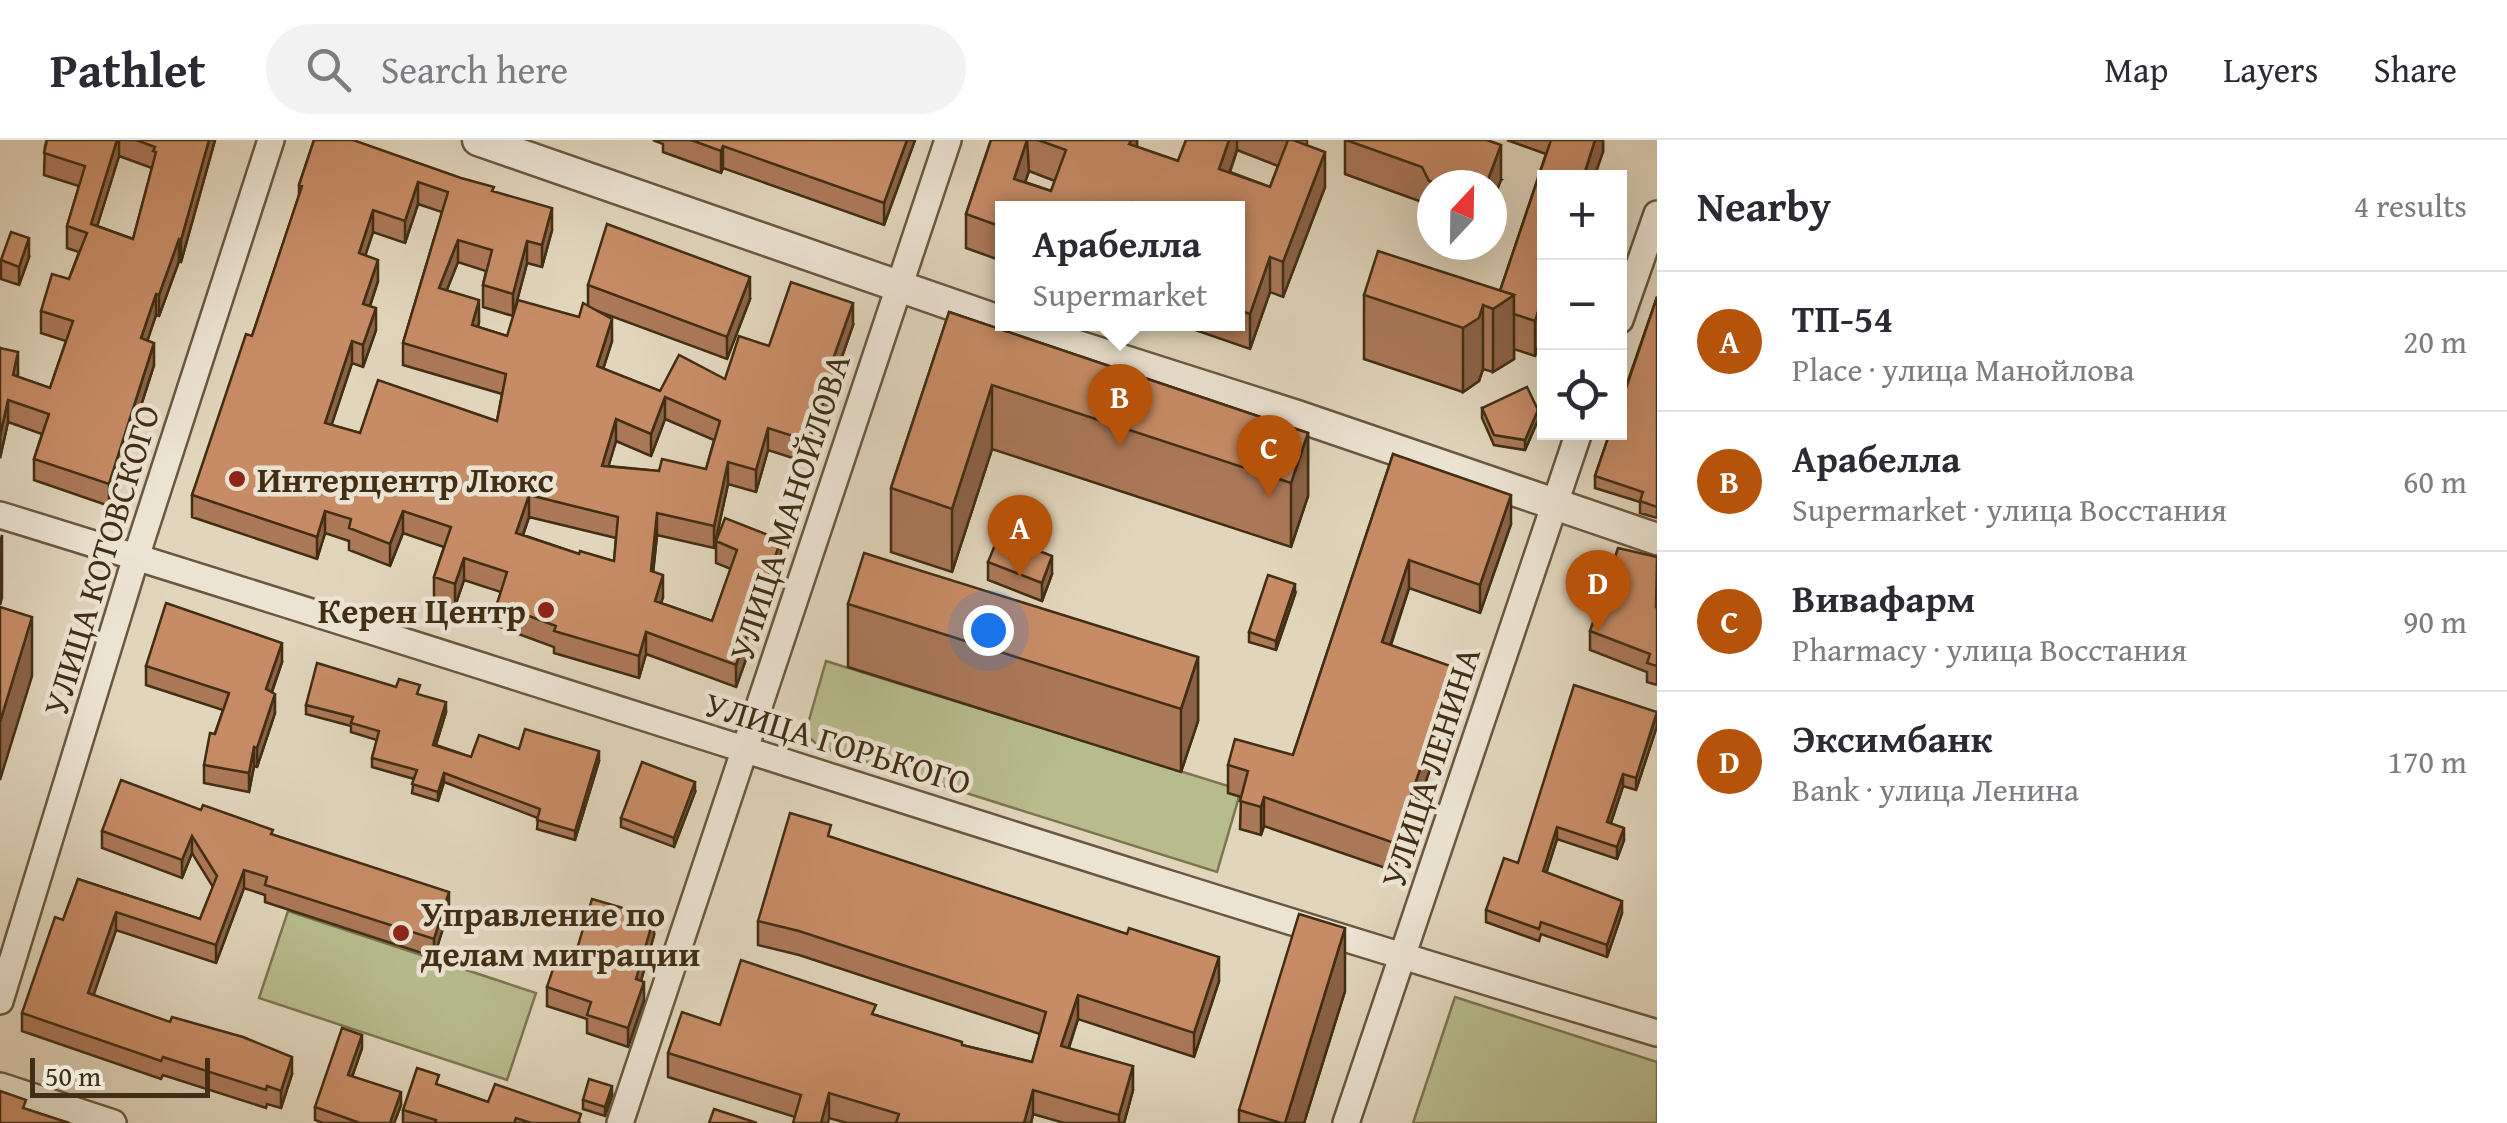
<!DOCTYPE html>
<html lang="en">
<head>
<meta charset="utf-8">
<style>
  body { margin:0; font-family:"Gentium Book Plus",serif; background:#f2f2f3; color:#2b2b33 }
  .controls { position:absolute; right:30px; top:30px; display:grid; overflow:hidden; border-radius:0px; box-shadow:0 10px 40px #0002 }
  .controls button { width:90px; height:90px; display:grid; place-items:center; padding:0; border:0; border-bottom:2px solid #e1e1e2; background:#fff; color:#2b2b33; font:50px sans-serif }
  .compass { position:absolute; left:1417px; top:30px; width:90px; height:90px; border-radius:50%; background:#fff; box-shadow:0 10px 40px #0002; rotate:22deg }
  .scale { position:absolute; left:30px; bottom:25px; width:180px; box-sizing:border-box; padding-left:10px; border:5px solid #412e13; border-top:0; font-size:28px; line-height:35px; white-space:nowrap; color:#412e13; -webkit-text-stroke:8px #ece4d3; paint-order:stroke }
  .you { position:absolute; left:988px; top:490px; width:35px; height:35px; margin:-25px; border:8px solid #fff; border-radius:50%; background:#1a73e8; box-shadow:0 0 0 15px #1a73e833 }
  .badge { display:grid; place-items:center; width:65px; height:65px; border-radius:50%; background:#b45309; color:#fff; font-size:32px; font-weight:700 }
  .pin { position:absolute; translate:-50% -82px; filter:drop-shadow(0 2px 5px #0008) }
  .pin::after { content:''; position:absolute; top:52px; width:35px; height:30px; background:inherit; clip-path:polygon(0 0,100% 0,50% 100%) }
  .popup { position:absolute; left:995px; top:61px; width:250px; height:130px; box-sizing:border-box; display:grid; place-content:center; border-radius:0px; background:#fff; filter:drop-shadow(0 2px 8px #0005); font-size:32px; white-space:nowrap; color:#7c7c81 }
  .popup b { font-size:38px; color:#2b2b33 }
  .popup::after { content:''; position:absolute; left:50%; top:100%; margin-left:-20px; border:20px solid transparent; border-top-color:#fff }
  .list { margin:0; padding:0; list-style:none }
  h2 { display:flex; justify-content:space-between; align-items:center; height:130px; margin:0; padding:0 40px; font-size:42px }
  h2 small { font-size:32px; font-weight:400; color:#7c7c81 }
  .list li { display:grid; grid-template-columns:65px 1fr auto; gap:30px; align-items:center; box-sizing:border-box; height:140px; padding:0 40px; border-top:2px solid #e1e1e2 }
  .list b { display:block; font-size:38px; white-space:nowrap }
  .list p { margin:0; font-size:32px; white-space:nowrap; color:#7c7c81 }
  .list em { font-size:32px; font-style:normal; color:#7c7c81 }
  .icon { flex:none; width:55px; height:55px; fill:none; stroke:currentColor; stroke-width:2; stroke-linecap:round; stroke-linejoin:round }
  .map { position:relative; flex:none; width:1657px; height:983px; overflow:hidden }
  header { display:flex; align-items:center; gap:60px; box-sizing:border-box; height:140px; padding:0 50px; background:#fff; border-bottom:2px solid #e1e1e2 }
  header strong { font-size:48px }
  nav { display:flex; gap:55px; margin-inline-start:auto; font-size:35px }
  .search { width:700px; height:90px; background:#f2f2f3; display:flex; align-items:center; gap:25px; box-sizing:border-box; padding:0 35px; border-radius:55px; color:#7c7c81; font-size:38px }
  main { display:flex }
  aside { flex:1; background:#fff }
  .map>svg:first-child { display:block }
  .green { fill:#b7bc8d; stroke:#7c7550; stroke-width:2.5 }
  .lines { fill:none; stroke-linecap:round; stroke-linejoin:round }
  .minor-casing { stroke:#69583d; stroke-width:30 }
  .tertiary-casing { stroke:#69583d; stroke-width:35 }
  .minor { stroke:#ece4d3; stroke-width:25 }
  .tertiary { stroke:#ece4d3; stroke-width:30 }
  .wall { fill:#ab7858; stroke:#412e13; stroke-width:2.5; fill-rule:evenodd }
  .shaded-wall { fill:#8b6247; stroke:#412e13; stroke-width:2.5 }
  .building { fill:#c78c66; stroke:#412e13; stroke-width:2.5; fill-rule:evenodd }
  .poi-dot { fill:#8f2418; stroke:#ece4d3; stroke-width:4 }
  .labels { text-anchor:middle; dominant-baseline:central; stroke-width:9; stroke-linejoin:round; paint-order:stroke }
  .poi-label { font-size:35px; font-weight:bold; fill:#412e13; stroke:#ece4d3; text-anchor:start }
  .street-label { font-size:35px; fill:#412e13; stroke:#ece4d3 }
</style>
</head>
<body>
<header>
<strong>Pathlet</strong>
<div class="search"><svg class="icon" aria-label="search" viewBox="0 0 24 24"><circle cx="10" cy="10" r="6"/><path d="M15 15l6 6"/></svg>Search here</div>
<nav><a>Map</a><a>Layers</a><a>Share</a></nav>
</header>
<main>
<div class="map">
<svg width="1657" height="983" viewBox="0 0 1657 983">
  <rect width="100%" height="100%" fill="#e1d5bc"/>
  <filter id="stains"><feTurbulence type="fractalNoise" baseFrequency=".002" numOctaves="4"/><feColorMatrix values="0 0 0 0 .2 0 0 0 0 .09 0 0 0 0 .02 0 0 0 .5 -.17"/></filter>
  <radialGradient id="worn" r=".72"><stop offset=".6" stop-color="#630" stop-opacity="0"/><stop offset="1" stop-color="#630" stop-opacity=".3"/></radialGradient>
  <g class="green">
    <path d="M826,521L1241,650L1217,732L820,607L805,594Z"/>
    <path d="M288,771L536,853L507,940L259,858Z"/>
    <path d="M1455,857L1657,922V983H1413Z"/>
  </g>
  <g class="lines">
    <defs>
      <g id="minor">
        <path d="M1620,180L1657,74"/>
        <path d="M0,375C553,545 1102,728 1657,893"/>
        <path d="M0,861L136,417L271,0"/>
        <path d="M0,946L113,983"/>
        <path d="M620,983L948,0"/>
        <path d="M1346,983L1579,292"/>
      </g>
      <g id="tertiary">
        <path d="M478,0L1002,182"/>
        <path d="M1008,184L1297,276L1657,399"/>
      </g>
    </defs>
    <use href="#minor" class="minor-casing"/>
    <use href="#tertiary" class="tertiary-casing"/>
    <use href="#minor" class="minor"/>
    <use href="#tertiary" class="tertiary"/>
  </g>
  <g class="wall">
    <path d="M47,0H215L181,122L179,121L159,176L156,175L147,200L154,225L109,366L34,340V319L42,294L8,282L0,318V208L18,233V237L50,248L66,201L41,193V171L69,139L79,112L67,108V86L79,46L44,35L45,6ZM119,16L152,28L133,99L97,86Z"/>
    <path d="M314,0L494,52L552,90L542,127L527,123L513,176L483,167V145L486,131L458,122L446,151L479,182L478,187L507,196L579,177L588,166V145L750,159L727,219L595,170L612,201L603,229L660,251L725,239L769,206L853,185L838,228V243L822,289L814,287L802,321L768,310L756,352L728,344L714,408L657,395L653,432L663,457L661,463L712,481L731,429L716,423V401L781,422L736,547L646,514L639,538L554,513V507L497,486V464L501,452L464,440L455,466L434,459V437L444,407L403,393L390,426L349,410V401L325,393L317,419L192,377V355L252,196L299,56V45ZM418,64L442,72L403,203V225L502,254L497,281L360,293L331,285L352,223L363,227L376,190L370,166L378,141L365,115L373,92L405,103ZM665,279L714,300L706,329L659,331L608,326L616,301L651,316ZM529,377L616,398L614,421L579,414L523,395Z"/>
    <path d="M653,0H915L884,85L723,28L721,33L663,12V4Z"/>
    <path d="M991,0H1137V7L1178,21L1186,0H1307V5L1325,47L1283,157L1270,152L1250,209L1178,184H1238V68H1002V121L966,108V74ZM1237,10L1278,26L1270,47L1230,32ZM1029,31L1055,41L1051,51L1025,42Z"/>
    <path d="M1345,0L1501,40L1492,45H1432V76L1429,75L1422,62L1345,34Z"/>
    <path d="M1507,0H1603V12L1544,38V188L1535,216L1514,209V219L1493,232L1483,229L1479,241L1463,252L1364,219V155L1500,151L1546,14Z"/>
    <path d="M29,117L19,145L1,139V120Z"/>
    <path d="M1657,157V378L1640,373V362L1595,348V336Z"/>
    <path d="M949,172L1308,293V356L1291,407L992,309L952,432L891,412V348Z"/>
    <path d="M1482,268L1538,280L1525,310L1494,305L1482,278Z"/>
    <path d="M1393,314L1511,384L1480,473L1409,448L1391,505L1456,556L1394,731L1264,686L1261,695L1240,689L1241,657L1228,653V625L1293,615Z"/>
    <path d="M1657,417V545L1647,542V532L1590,510V491Z"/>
    <path d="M988,422L1052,434L1042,461L988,440Z"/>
    <path d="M1295,454L1276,510L1249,502V492Z"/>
    <path d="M848,464L1198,517V581L1181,632L848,527Z"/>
    <path d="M282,522L272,552L275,573L257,627L254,626L249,652L204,643V625L223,570L146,545V526Z"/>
    <path d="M420,555L446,572L436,605L471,617L519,609L599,621L575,700L537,689L538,678L444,642L438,661L412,653L414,639L372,627V618L377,600L351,592V586L306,574V565Z"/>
    <path d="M1657,574V586L1636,650L1623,646L1611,683L1624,700L1617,719L1557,699L1546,733L1622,773L1607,817L1541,794L1539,801L1486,782V770L1518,723Z"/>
    <path d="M695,652L674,707L621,687V678Z"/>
    <path d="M201,670L273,695L449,769L434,817L265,762V755L244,748L216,823L116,790L93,855L292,934L281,968L267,964L266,968L163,935L161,939L22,891V873L63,780L78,739L200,779L213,747L192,713L182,738L102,708V691Z"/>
    <path d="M831,697L1219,841L1194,917L1078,879L1069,908L1133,950L1124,983H1064L1033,974L1031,983H847L829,978L795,977L668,937V913L720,885L876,875L962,905L1032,922L1040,894L799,815L758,805V781Z"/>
    <path d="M654,795L641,841L644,860L628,907L587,893V879L547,866V847L574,819Z"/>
    <path d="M1345,851L1304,983H1239V970Z"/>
    <path d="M362,908L352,937L401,965L394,983H323L315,980V967Z"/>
    <path d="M439,945L488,962L581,983H403V970Z"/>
    <path d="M612,955L605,976L583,969V960Z"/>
  </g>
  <g class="shaded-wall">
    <path d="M117,0H119V16L91,106V84Z"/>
    <path d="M209,0H215L181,122V100Z"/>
    <path d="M907,0H915L884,85V63Z"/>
    <path d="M1027,0L1029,31L1016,68L1014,39Z"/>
    <path d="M1131,0H1137V16L1129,4Z"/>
    <path d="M1229,0H1237V10L1219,63V29Z"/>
    <path d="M1595,0H1603V12L1594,38H1583Z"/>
    <path d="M1501,5V40L1492,64V45H1486Z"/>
    <path d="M723,6V28L721,33V11Z"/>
    <path d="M1325,12V47L1283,157V122Z"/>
    <path d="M418,42V64L405,103V81Z"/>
    <path d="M552,68V90L542,127V105Z"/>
    <path d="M373,70V92L359,135V113Z"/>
    <path d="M29,98V117L19,145V127Z"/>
    <path d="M179,99V121L159,176V155Z"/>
    <path d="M458,100V122L439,170V148Z"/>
    <path d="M527,101V123L513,176V154Z"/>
    <path d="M1270,117V152L1250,209V174Z"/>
    <path d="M378,120V141L363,186V164Z"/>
    <path d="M750,137V159L727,219V197Z"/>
    <path d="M1544,153V188L1535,216V181Z"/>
    <path d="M156,154V175L141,220V198Z"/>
    <path d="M1514,155V219L1493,232V169Z"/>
    <path d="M479,160V182L472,207V185Z"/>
    <path d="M853,163V185L838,228V243L822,289V267L833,219Z"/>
    <path d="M1483,165V229L1479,241L1463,252V188Z"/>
    <path d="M376,168V190L363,227V205Z"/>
    <path d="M612,179V201L597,248V226Z"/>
    <path d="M352,201V223L325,305V283Z"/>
    <path d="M154,203V225L109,366V344Z"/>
    <path d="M18,212V233L13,257V235Z"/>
    <path d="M992,245V309L952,432V369Z"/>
    <path d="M665,257V279L651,316V294Z"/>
    <path d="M8,260V282L0,318V296Z"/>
    <path d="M814,265V287L802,321V299Z"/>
    <path d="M1538,270V280L1525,310V300Z"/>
    <path d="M616,279V301L602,348V326Z"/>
    <path d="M768,288V310L756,352V330Z"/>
    <path d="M1308,293V356L1291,407V343Z"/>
    <path d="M728,322V344L714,408V386Z"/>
    <path d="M529,355V377L516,415V393Z"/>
    <path d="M1511,355V384L1480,473V445Z"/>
    <path d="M325,371V393L317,419V397Z"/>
    <path d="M403,371V393L390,426V404Z"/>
    <path d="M657,373V395L651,453V431Z"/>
    <path d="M2,395V458L0,465V402Z"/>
    <path d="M781,400V422L736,547V525Z"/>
    <path d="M1052,416V434L1042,461V443Z"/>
    <path d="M464,418V440L455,466V444Z"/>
    <path d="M1409,420V448L1382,530V502Z"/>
    <path d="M663,435V457L655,483V461Z"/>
    <path d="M1295,444V454L1276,510V501Z"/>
    <path d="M32,477V536L0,640V582Z"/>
    <path d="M646,492V514L639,538V516Z"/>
    <path d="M282,503V522L266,568V549Z"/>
    <path d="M1198,517V581L1181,632V569Z"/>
    <path d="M1456,528V556L1394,731V703Z"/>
    <path d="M275,554V573L257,627V608Z"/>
    <path d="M446,562V572L433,614V605Z"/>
    <path d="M1657,574V586L1636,650V638Z"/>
    <path d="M254,607V626L249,652V633Z"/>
    <path d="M599,611V621L575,700V691Z"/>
    <path d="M444,633V642L438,661V652Z"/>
    <path d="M1623,634V646L1607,694V682Z"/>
    <path d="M695,642V652L674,707V698Z"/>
    <path d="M1264,657V686L1261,695V667Z"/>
    <path d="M1557,687V699L1543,743V731Z"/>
    <path d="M1624,688V700L1617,719V707Z"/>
    <path d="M192,696V713L182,738V720Z"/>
    <path d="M244,730V748L216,823V805Z"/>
    <path d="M449,752V769L434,817V799Z"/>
    <path d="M1622,761V773L1607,817V805Z"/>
    <path d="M116,772V790L88,871V853Z"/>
    <path d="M654,777V795L636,858V839Z"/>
    <path d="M1345,788V851L1304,983H1285Z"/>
    <path d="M1219,817V841L1194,917V893Z"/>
    <path d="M644,842V860L628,907V888Z"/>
    <path d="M1078,855V879L1061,930V906Z"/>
    <path d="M362,895V908L348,948V935Z"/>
    <path d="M292,917V934L281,968V951Z"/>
    <path d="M1133,926V950L1124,983H1119V975Z"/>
    <path d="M612,946V955L605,976V967Z"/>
    <path d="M1033,950V974L1031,983H1024Z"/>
    <path d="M401,952V965L394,983H390Z"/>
    <path d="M829,953V978L828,983H821Z"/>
  </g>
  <g class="building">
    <path d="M47,0H117L91,84L133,99L156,12L153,11L155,7L136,0H209L181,100L179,99L159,155L156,154L141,198L154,203L109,344L34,319L49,274L8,260L0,296V208L18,212L13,235L50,248L73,181L41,171L52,134L69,139L87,93L67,86L85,26L44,13Z"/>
    <path d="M314,0H353L461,38L494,47L492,51L552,68L542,105L527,101L513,154L483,145L492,110L458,100L439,148L479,160L472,185L507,196L518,160L579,177L583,163L612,179L597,226L660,251L679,215L725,239L739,196L769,206L791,142L853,163L833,219L838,221L822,267L814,265L802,299L768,288L756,330L728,322L714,386L657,373L651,431L663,435L655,461L712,481L737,410L716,401L725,378L781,400L736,525L646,492L639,516L554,491L556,486L497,464L507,432L464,418L455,444L434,437L451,387L403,371L390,404L349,388L351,379L325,371L317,397L192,355L246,194L252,196L302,46L299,45ZM418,42L448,52L403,203L506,234L497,281L378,240L360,293L325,283L352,201L363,205L376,168L363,164L378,120L359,113L373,70L405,81ZM665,257L720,281L706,329L662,319L659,331L602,326L616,279L651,294ZM529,355L618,377L614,421L580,411L579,414L516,393Z"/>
    <path d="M691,0H907L884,63L723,6L721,11Z"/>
    <path d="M991,0H1027L1014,39L1051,51L1066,10L1038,0H1131L1129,4L1178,21L1186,0H1229L1219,29L1270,47L1288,0H1293L1325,12L1283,122L1270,117L1250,174L1238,170V68H1150L1132,62L1130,68H1002V87L966,74Z"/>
    <path d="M1346,0H1487L1501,5L1486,45H1441L1429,41L1422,27Z"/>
    <path d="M1551,0H1595L1583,38H1544V153L1535,181L1514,174V155L1500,151Z"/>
    <path d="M607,84L750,137L727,197L588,145Z"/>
    <path d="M11,92L29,98L19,127L1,120Z"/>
    <path d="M1378,111L1514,155L1493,169L1483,165L1479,178L1463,188L1364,155Z"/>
    <path d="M1657,157V367L1640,361L1643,352L1595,336L1610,292H1620V266Z"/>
    <path d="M949,172L1308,293L1291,343L992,245L952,369L891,348Z"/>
    <path d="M1527,247L1538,270L1525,300L1494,295L1482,268Z"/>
    <path d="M1393,314L1511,355L1480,445L1409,420L1382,502L1456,528L1394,703L1264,657L1261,667L1240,661L1248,631L1228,625L1235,599L1293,615Z"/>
    <path d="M999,395L1052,416L1042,443L988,422Z"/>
    <path d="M1618,408L1657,417L1656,467H1657V526L1647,523L1650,514L1590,491Z"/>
    <path d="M864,413L1198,517L1181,569L848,464Z"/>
    <path d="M1268,435L1295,444L1276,501L1249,492Z"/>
    <path d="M166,463L282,503L266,549L275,554L257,608L254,607L249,633L204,625L210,593L215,594L229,553L146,526Z"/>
    <path d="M0,467L32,477L0,582Z"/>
    <path d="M317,523L396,547L399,539L420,545L417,554L446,562L433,605L471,617L479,595L519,609L525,589L599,611L575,691L537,680L540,669L444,633L438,652L412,644L417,630L372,618L379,591L351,583L353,577L306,565Z"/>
    <path d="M1574,545L1657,572L1636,638L1623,634L1607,682L1624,688L1617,707L1557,687L1543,731L1622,761L1607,805L1541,782L1539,789L1486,770L1504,718L1518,723Z"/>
    <path d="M642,622L695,642L674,698L621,678Z"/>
    <path d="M121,640L201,670L203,665L273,690L271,694L449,752L434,799L265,745L267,737L244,730L216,805L116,772L88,853L170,882L172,877L243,897L292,917L281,951L267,946L266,950L163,917L161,921L22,873L55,777L63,780L78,739L200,779L217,736L192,696L182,720L102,691Z"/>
    <path d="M790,673L831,685L828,696L1127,794L1129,788L1219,817L1194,893L1078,855L1061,906L1133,926L1119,975L1033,950L1024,983H896L899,974L829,953L821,983H793L801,955L668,913L682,872L720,885L741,820L876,865L872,874L962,902V905L1032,922L1046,872L799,791L758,781Z"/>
    <path d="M592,759L654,777L636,839L644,842L628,888L587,875L591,862L547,847L558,814L574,819Z"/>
    <path d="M1299,774L1345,788L1285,983H1281L1239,970Z"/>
    <path d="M342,888L362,895L348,935L401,952L390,983H360L315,967Z"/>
    <path d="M417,928L439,935L436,944L488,962L495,944L581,974L578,983H531L516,978L514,983H435L436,980L403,970Z"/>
    <path d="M589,939L612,946L605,967L583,960Z"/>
    <path d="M0,951L26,960L23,968L69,983H0Z"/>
    <path d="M714,969L757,983H709Z"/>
  </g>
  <g class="poi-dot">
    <circle cx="237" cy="339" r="10"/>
    <circle cx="546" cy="470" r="10"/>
    <circle cx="401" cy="793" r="10"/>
  </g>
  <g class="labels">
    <g class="poi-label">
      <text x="257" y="339">Интерцентр Люкс</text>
      <text x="526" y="470" text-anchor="end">Керен Центр</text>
      <text x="421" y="773">Управление по<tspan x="421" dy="40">делам миграции</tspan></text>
    </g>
    <g class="street-label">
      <text transform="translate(789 367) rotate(-72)">УЛИЦА МАНОЙЛОВА</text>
      <text transform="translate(101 420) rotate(-73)">УЛИЦА КОТОВСКОГО</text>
      <text transform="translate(838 603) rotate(17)">УЛИЦА ГОРЬКОГО</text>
      <text transform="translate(1430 627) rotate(-72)">УЛИЦА ЛЕНИНА</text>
    </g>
  </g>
  <rect width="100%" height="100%" filter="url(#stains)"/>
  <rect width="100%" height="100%" fill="url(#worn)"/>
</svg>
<div class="controls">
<button>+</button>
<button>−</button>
<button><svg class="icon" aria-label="locate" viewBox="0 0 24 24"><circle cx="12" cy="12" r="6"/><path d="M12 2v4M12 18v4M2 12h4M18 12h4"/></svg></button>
</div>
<svg class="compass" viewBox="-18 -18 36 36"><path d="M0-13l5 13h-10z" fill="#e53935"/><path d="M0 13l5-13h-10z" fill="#7c7c81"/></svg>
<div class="scale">50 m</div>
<div class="you"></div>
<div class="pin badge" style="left:1020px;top:437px">A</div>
<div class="pin badge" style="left:1120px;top:306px">B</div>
<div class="popup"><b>Арабелла</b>Supermarket</div>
<div class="pin badge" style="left:1269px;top:357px">C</div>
<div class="pin badge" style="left:1598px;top:492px">D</div>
</div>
<aside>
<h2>Nearby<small>4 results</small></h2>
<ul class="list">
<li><span class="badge">A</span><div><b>ТП-54</b><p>Place · улица Манойлова</p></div><em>20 m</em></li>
<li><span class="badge">B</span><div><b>Арабелла</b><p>Supermarket · улица Восстания</p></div><em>60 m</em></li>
<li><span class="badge">C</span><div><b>Вивафарм</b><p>Pharmacy · улица Восстания</p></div><em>90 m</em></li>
<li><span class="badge">D</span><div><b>Эксимбанк</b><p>Bank · улица Ленина</p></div><em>170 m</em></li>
</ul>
</aside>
</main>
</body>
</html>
